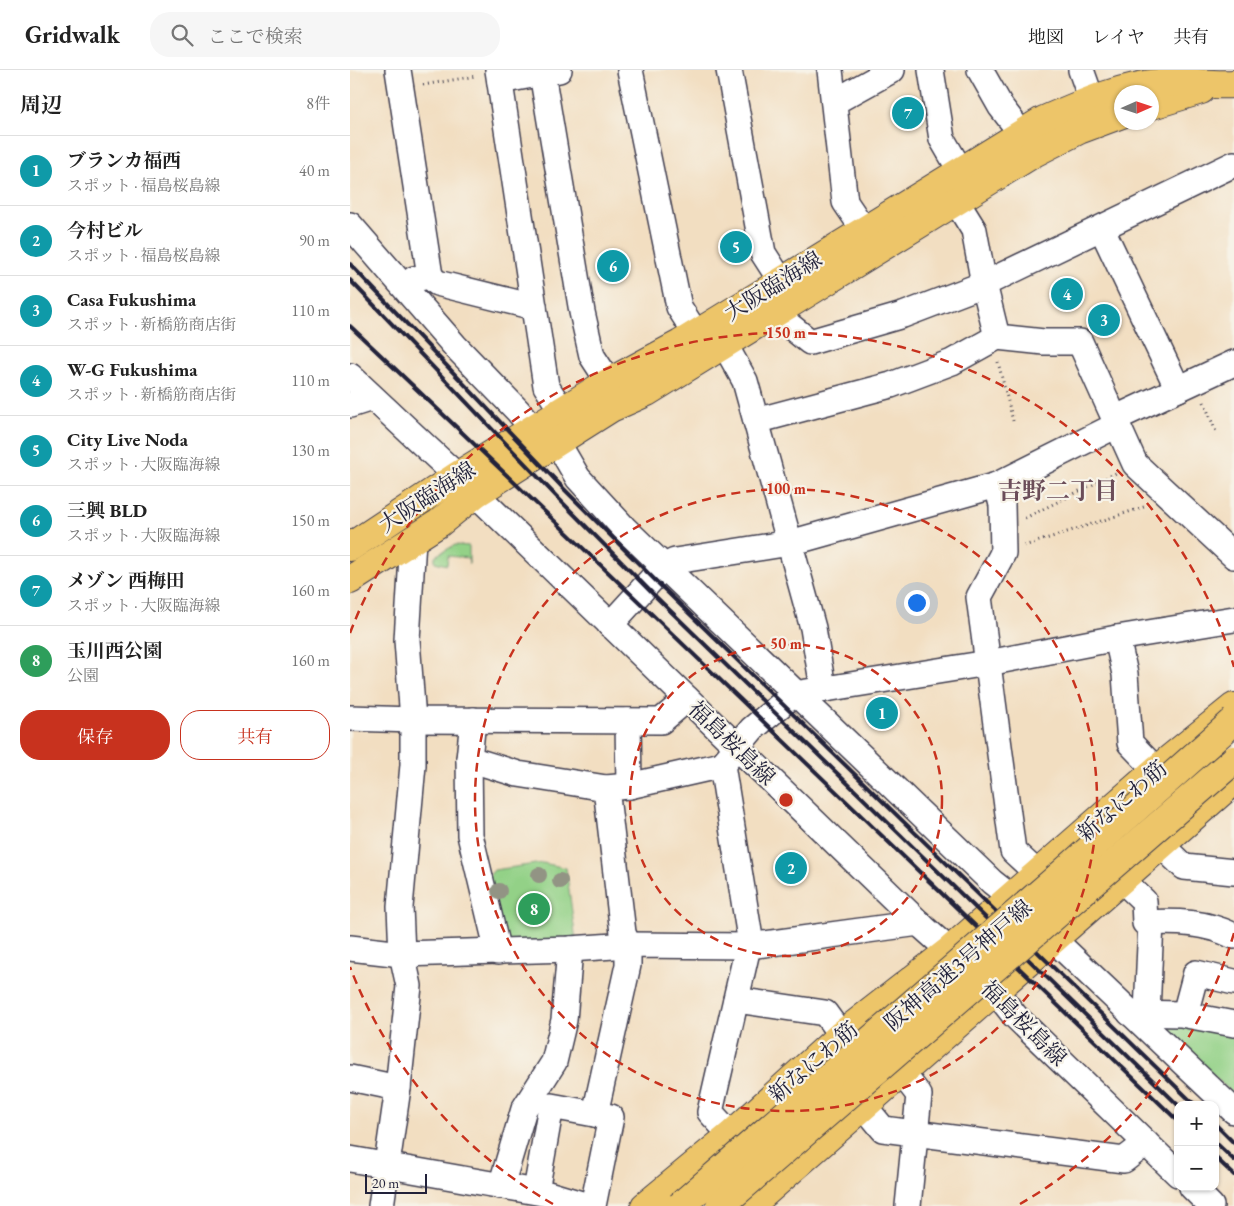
<!DOCTYPE html>
<html lang="ja">
<head>
<meta charset="utf-8">
<style>
  body { margin:0; font-family:"EB Garamond","Noto Serif JP",serif; background:#f6f6f6; color:#222 }
  .controls { position:absolute; right:15px; bottom:15px; display:grid; overflow:hidden; border-radius:10px; box-shadow:0 1px 4px #0004 }
  .controls button { width:45px; height:45px; display:grid; place-items:center; padding:0; border:0; border-bottom:1px solid #e0e0e0; background:#fff; color:#222; font:25px sans-serif }
  .compass { position:absolute; left:764px; top:15px; width:45px; height:45px; border-radius:50%; background:#fff; box-shadow:0 1px 4px #0004; rotate:87deg }
  .scale { position:absolute; left:15px; bottom:12px; width:62px; box-sizing:border-box; padding-left:5px; border:2px solid #22223b; border-top:0; font-size:14px; line-height:18px; white-space:nowrap; color:#22223b; -webkit-text-stroke:4px #f7f3e8; paint-order:stroke }
  .you { position:absolute; left:566px; top:532px; width:18px; height:18px; margin:-12px; border:4px solid #fff; border-radius:50%; background:#1a73e8; box-shadow:0 0 0 8px #1a73e833 }
  .badge { display:grid; place-items:center; width:32px; height:32px; border-radius:50%; background:#c8321e; color:#fff; font-size:16px; font-weight:700 }
  .pin { position:absolute; translate:-50% -50%; border:2px solid #fff; box-shadow:0 1px 5px #0006 }
  .list { margin:0; padding:0; list-style:none }
  h2 { display:flex; justify-content:space-between; align-items:center; height:65px; margin:0; padding:0 20px; font-size:21px }
  h2 small { font-size:16px; font-weight:400; color:#767676 }
  .list li { display:grid; grid-template-columns:32px 1fr auto; gap:15px; align-items:center; box-sizing:border-box; height:70px; padding:0 20px; border-top:1px solid #e0e0e0 }
  .list b { display:block; font-size:19px; white-space:nowrap }
  .list p { margin:0; font-size:16px; white-space:nowrap; color:#767676 }
  .list em { font-size:16px; font-style:normal; color:#767676 }
  .actions { display:flex; gap:10px; padding:15px 20px }
  .actions a { flex:1; padding:11px 0; border:1px solid #c8321e; border-radius:20px; text-align:center; font-size:18px; color:#c8321e }
  .actions .main { background:#c8321e; color:#fff }
  .icon { flex:none; width:28px; height:28px; fill:none; stroke:currentColor; stroke-width:2; stroke-linecap:round; stroke-linejoin:round }
  .map { position:relative; flex:none; width:884px; height:1136px; overflow:hidden }
  header { display:flex; align-items:center; gap:30px; box-sizing:border-box; height:70px; padding:0 25px; background:#fff; border-bottom:1px solid #e0e0e0 }
  header strong { font-size:24px }
  nav { display:flex; gap:28px; margin-inline-start:auto; font-size:18px }
  .search { width:350px; height:45px; background:#f6f6f6; display:flex; align-items:center; gap:12px; box-sizing:border-box; padding:0 18px; border-radius:20px; color:#767676; font-size:19px }
  main { display:flex }
  aside { flex:1; background:#fff }
  .map>svg:first-child { display:block }
  .green { fill:#93d187; stroke:#5a7a61 }
  .lines { fill:none; stroke-linecap:round; stroke-linejoin:round }
  .minor-casing { stroke:#413e4f; stroke-width:28 }
  .major-casing { stroke:#413e4f; stroke-width:30 }
  .path { stroke:#413e4f; stroke-width:3; stroke-dasharray:1 4; stroke-linecap:butt }
  .minor { stroke:#fff; stroke-width:25 }
  .major { stroke:#edc569; stroke-width:28 }
  .rail { stroke:#22223b; stroke-width:4 }
  .highway-bridge-casing { stroke:#413e4f; stroke-width:30; stroke-linecap:butt }
  .highway-bridge { stroke:#edc569; stroke-width:28 }
  .tree { fill:#929484 }
  .ring { fill:none; stroke:#c8321e; stroke-width:2.5; stroke-dasharray:9 6 }
  .labels { text-anchor:middle; dominant-baseline:central; stroke-width:4.5; stroke-linejoin:round; paint-order:stroke }
  .street-label { font-size:22px; fill:#22223b; stroke:#f7f3e8 }
  .neighbourhood-label { font-size:24px; font-weight:bold; fill:#6b4d59; stroke:#f7f3e8 }
  .centre { fill:#c8321e; stroke:#f7f3e8; stroke-width:2.5 }
  .ring-label { font-size:15px; text-anchor:middle; font-weight:bold; fill:#c8321e; stroke:#f7f3e8; stroke-width:4.5; stroke-linejoin:round; paint-order:stroke }
</style>
</head>
<body>
<header>
<strong>Gridwalk</strong>
<div class="search"><svg class="icon" aria-label="search" viewBox="0 0 24 24"><circle cx="10" cy="10" r="6"/><path d="M15 15l6 6"/></svg>ここで検索</div>
<nav><a>地図</a><a>レイヤ</a><a>共有</a></nav>
</header>
<main>
<aside>
<h2>周辺<small>8件</small></h2>
<ul class="list">
<li><span class="badge" style="background:#0f9aa8">1</span><div><b>ブランカ福西</b><p>スポット · 福島桜島線</p></div><em>40 m</em></li>
<li><span class="badge" style="background:#0f9aa8">2</span><div><b>今村ビル</b><p>スポット · 福島桜島線</p></div><em>90 m</em></li>
<li><span class="badge" style="background:#0f9aa8">3</span><div><b>Casa Fukushima</b><p>スポット · 新橋筋商店街</p></div><em>110 m</em></li>
<li><span class="badge" style="background:#0f9aa8">4</span><div><b>W-G Fukushima</b><p>スポット · 新橋筋商店街</p></div><em>110 m</em></li>
<li><span class="badge" style="background:#0f9aa8">5</span><div><b>City Live Noda</b><p>スポット · 大阪臨海線</p></div><em>130 m</em></li>
<li><span class="badge" style="background:#0f9aa8">6</span><div><b>三興 BLD</b><p>スポット · 大阪臨海線</p></div><em>150 m</em></li>
<li><span class="badge" style="background:#0f9aa8">7</span><div><b>メゾン 西梅田</b><p>スポット · 大阪臨海線</p></div><em>160 m</em></li>
<li><span class="badge" style="background:#2e9e5b">8</span><div><b>玉川西公園</b><p>公園</p></div><em>160 m</em></li>
</ul>
<div class="actions"><a class="main">保存</a><a>共有</a></div>
</aside>
<div class="map">
<svg width="884" height="1136" viewBox="0 0 884 1136">
  <rect width="100%" height="100%" fill="#f7f3e8"/>
  <filter id="ink" filterUnits="userSpaceOnUse"><feTurbulence type="fractalNoise" baseFrequency=".02" numOctaves="2"/><feDisplacementMap in="SourceGraphic" scale="10" xChannelSelector="R" yChannelSelector="G"/><feConvolveMatrix kernelMatrix="1 2 1 2 8 2 1 2 1" color-interpolation-filters="sRGB"/></filter>
  <filter id="wash" filterUnits="userSpaceOnUse"><feTurbulence type="fractalNoise" baseFrequency=".0096" numOctaves="4" result="noise"/><feDisplacementMap in="SourceGraphic" scale="20" xChannelSelector="R" yChannelSelector="G"/><feGaussianBlur stdDeviation="1.12" result="paint"/><feColorMatrix in="noise" values="0 0 0 0 0 0 0 0 0 0 0 0 0 0 0 0 0 1.4 0 .05"/><feComposite in="paint" operator="in"/></filter>
  <g filter="url(#wash)">
    <rect width="100%" height="100%" fill="#f2dec1"/>
    <g class="green">
      <path d="M105,475L119,476V494L118,488L98,486L97,495L85,492V486Z"/>
      <path d="M193,793L216,798L226,871L154,874L138,807L144,800Z"/>
      <path d="M805,951L884,964V1023H882Z"/>
    </g>
  </g>
  <g filter="url(#ink)">
    <g class="lines">
      <defs>
        <g id="minor">
          <path d="M48,0L80,206"/>
          <path d="M148,0L196,316L212,341"/>
          <path d="M280,0L329,237L346,264L375,275L395,311L463,558L473,618"/>
          <path d="M379,0L413,183L431,211"/>
          <path d="M480,0L495,132L514,160"/>
          <path d="M581,0L592,69L610,100"/>
          <path d="M630,0L651,37L671,63"/>
          <path d="M731,0L742,31"/>
          <path d="M192,3L232,242L242,286L259,312"/>
          <path d="M150,11L209,0"/>
          <path d="M484,32L542,0"/>
          <path d="M606,131L624,160L634,214L647,267"/>
          <path d="M0,155L105,276L168,341L183,359"/>
          <path d="M752,159L828,319"/>
          <path d="M64,209L80,206L87,213L184,237"/>
          <path d="M425,244L460,272L553,245L634,214L884,94"/>
          <path d="M0,306L107,406L574,858L646,922L665,946L828,1104"/>
          <path d="M0,335L22,328"/>
          <path d="M406,351L541,315L602,292L647,267L694,272H730L785,394L884,486"/>
          <path d="M207,372L228,408L274,458L642,812L661,827"/>
          <path d="M647,415L652,435L653,483L629,527L663,781L688,804"/>
          <path d="M260,555L313,497L325,491L440,473L647,415L767,355L768,347L884,293"/>
          <path d="M767,568L775,604L780,673L806,700"/>
          <path d="M0,648L63,650L311,651L337,629"/>
          <path d="M123,650L119,689L120,765L148,882"/>
          <path d="M278,651L279,716"/>
          <path d="M119,689L168,704L256,718"/>
          <path d="M811,775L834,797L884,802"/>
          <path d="M771,809L794,831L795,853C826,851 856,852 884,866"/>
          <path d="M704,870L884,1041"/>
          <path d="M0,878L52,884L220,879L278,875L399,876L569,853"/>
          <path d="M386,930L475,943L491,965"/>
          <path d="M780,943L831,944L884,954"/>
          <path d="M797,943L801,852"/>
          <path d="M835,944L846,903L884,912"/>
          <path d="M552,1003L569,1025L558,1136"/>
          <path d="M0,1008L48,1018"/>
          <path d="M514,1036L533,1059L774,1090L796,1073"/>
          <path d="M245,1044L278,895V875L273,863L256,718L279,716L372,695"/>
          <path d="M381,1065L360,1042L400,868L372,695L402,659L444,624L638,593L767,568L884,549"/>
          <path d="M0,1089L198,1124L238,1136"/>
          <path d="M151,1116L174,1039L204,992L214,950L220,879"/>
          <path d="M842,1117L861,1136"/>
          <path d="M186,1121L201,1036L261,1047L243,1136"/>
          <path d="M31,1136L48,1018L59,916L52,884L50,837L63,695V650L57,570L63,470"/>
        </g>
        <g id="major">
          <path d="M802,35L851,20"/>
          <path d="M0,477L107,406L252,316L330,274L692,51C729,35 770,16 811,13C835,10 860,16 884,14"/>
          <path d="M0,510L89,453L125,424L261,338L297,322L684,83L729,60L772,44"/>
          <path d="M295,1136L381,1065L491,965L599,881L806,700L884,637"/>
          <path d="M400,1136L884,711"/>
        </g>
      </defs>
      <use href="#minor" class="minor-casing"/>
      <use href="#major" class="major-casing"/>
      <g class="path">
        <path d="M73,15L126,6"/>
        <path d="M648,292L663,351"/>
        <path d="M854,332L867,364"/>
        <path d="M675,448L766,403"/>
        <path d="M674,476L797,436"/>
      </g>
      <use href="#minor" class="minor"/>
      <use href="#major" class="major"/>
      <g class="rail">
        <path d="M0,194L214,419L310,515L845,1035"/>
        <path d="M0,210L206,426L302,523L828,1035"/>
        <path d="M0,256C278,519 552,786 828,1051"/>
        <path d="M865,1054L884,1073"/>
        <path d="M865,1072L884,1090"/>
        <path d="M865,1087L884,1105"/>
      </g>
      <defs>
        <g id="highway-bridge">
          <path d="M330,1136L714,802L884,651"/>
          <path d="M370,1136L884,690"/>
        </g>
      </defs>
      <use href="#highway-bridge" class="highway-bridge-casing"/>
      <use href="#highway-bridge" class="highway-bridge"/>
    </g>
    <g class="tree">
      <circle cx="189" cy="805" r="8"/>
      <circle cx="210" cy="811" r="8"/>
      <circle cx="149" cy="821" r="8"/>
    </g>
  </g>
  <g class="ring">
    <circle cx="436" cy="730" r="156"/>
    <circle cx="436" cy="730" r="311"/>
    <path d="M884 863A467 467 0 0 1 670 1134M203 1134A467 467 0 0 1 0 897M0 563A467 467 0 0 1 884 597"/>
  </g>
  <g class="labels">
    <g class="street-label">
      <text transform="translate(423 216) rotate(-32)">大阪臨海線</text>
      <text transform="translate(77 427) rotate(-33)">大阪臨海線</text>
      <text transform="translate(382 673) rotate(44)">福島桜島線</text>
      <text transform="translate(772 731) rotate(-41)">新なにわ筋</text>
      <text transform="translate(608 895) rotate(-41)">阪神高速3号神戸線</text>
      <text transform="translate(674 953) rotate(45)">福島桜島線</text>
      <text transform="translate(463 992) rotate(-41)">新なにわ筋</text>
    </g>
    <g class="neighbourhood-label">
      <text x="708" y="420">吉野二丁目</text>
    </g>
  </g>
  <circle cx="436" cy="730" r="8" class="centre"/>
  <g class="ring-label">
    <text x="436" y="268">150 m</text>
    <text x="436" y="424">100 m</text>
    <text x="436" y="579">50 m</text>
  </g>
</svg>
<div class="controls">
<button>+</button>
<button>−</button>
</div>
<svg class="compass" viewBox="-18 -18 36 36"><path d="M0-13l5 13h-10z" fill="#e53935"/><path d="M0 13l5-13h-10z" fill="#767676"/></svg>
<div class="scale">20 m</div>
<div class="you"></div>
<div class="pin badge" style="left:532px;top:643px;background:#0f9aa8">1</div>
<div class="pin badge" style="left:441px;top:798px;background:#0f9aa8">2</div>
<div class="pin badge" style="left:754px;top:250px;background:#0f9aa8">3</div>
<div class="pin badge" style="left:717px;top:224px;background:#0f9aa8">4</div>
<div class="pin badge" style="left:386px;top:177px;background:#0f9aa8">5</div>
<div class="pin badge" style="left:263px;top:196px;background:#0f9aa8">6</div>
<div class="pin badge" style="left:558px;top:43px;background:#0f9aa8">7</div>
<div class="pin badge" style="left:184px;top:839px;background:#2e9e5b">8</div>
</div>
</main>
</body>
</html>
